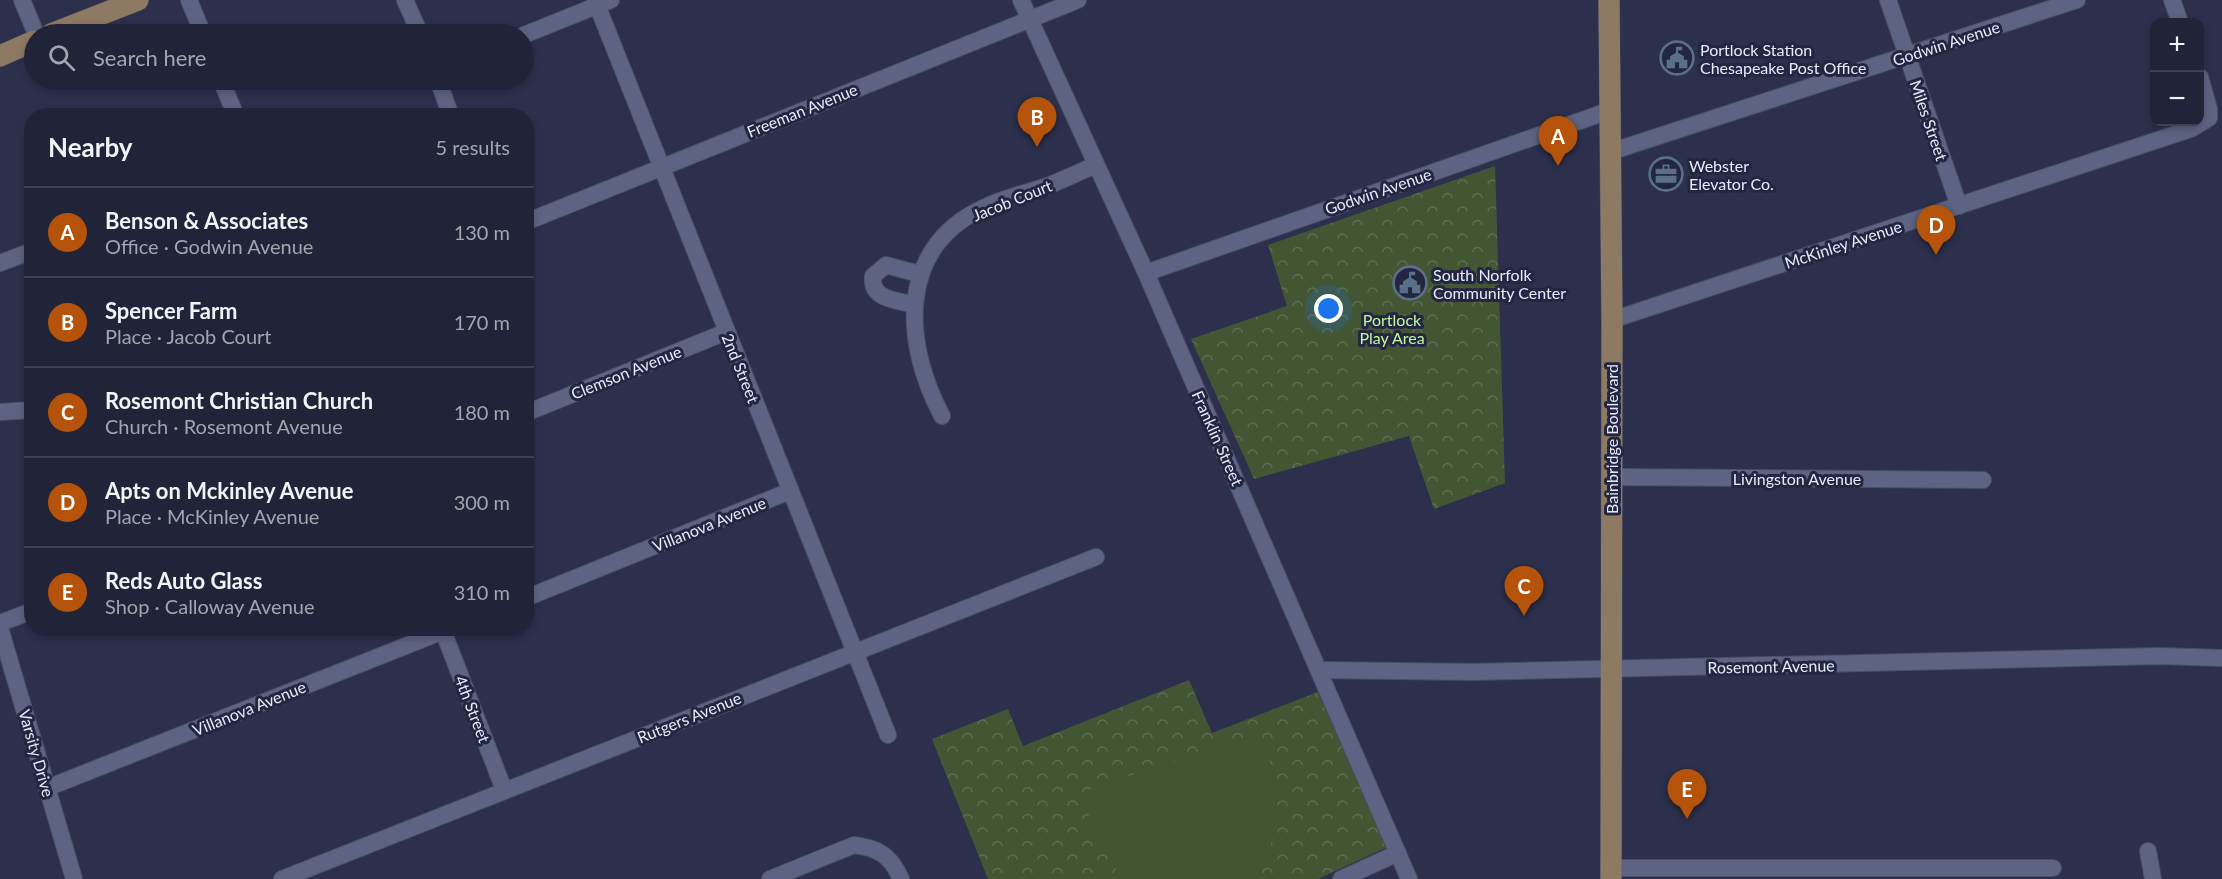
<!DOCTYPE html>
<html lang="en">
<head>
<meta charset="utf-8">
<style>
  body { margin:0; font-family:Lato,sans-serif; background:#2d3044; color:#f1f3f6 }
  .controls { position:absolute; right:18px; top:18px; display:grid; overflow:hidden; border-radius:12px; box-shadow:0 3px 9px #0003 }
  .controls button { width:54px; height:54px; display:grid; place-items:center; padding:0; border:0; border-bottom:2px solid #3e4153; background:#212439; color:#f1f3f6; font:30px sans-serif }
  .you { position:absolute; left:1329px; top:309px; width:21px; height:21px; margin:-15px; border:4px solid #fff; border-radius:50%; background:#1a73e8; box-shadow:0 0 0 9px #1a73e833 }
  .badge { display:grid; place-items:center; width:39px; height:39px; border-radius:50%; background:#b45309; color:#fff; font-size:20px; font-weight:700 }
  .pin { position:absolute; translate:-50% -50px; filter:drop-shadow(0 2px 3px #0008) }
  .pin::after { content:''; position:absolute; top:32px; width:21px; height:18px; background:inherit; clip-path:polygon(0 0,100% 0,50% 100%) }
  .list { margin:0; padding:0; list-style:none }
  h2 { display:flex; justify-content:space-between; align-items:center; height:78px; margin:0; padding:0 24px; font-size:26px }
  h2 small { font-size:20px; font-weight:400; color:#a2a4ae }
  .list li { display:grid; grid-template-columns:39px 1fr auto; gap:18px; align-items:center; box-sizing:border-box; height:90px; padding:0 24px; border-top:2px solid #3e4153 }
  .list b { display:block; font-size:22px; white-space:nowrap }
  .list p { margin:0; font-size:20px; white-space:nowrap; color:#a2a4ae }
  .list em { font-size:20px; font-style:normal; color:#a2a4ae }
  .icon { flex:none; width:33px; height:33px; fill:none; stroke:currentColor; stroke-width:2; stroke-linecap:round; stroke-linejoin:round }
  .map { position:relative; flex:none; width:2222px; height:879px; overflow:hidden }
  .search { position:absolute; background:#212439; box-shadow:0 3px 9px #0003; left:24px; top:24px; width:510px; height:66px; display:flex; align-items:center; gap:15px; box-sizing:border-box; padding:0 21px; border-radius:33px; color:#a2a4ae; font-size:22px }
  .panel { position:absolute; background:#212439; box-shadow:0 3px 9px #0003; left:24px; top:108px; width:510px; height:528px; border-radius:24px }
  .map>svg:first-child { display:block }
  .forest { fill:url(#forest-crowns) }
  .pitch { fill:#435633 }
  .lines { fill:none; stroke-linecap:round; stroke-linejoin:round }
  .minor-casing { stroke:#4b4e66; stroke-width:18 }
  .major-casing { stroke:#4b4e66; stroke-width:22 }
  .minor { stroke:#5d6382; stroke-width:16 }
  .major { stroke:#8e7a62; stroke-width:21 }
  .labels { text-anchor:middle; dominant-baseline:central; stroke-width:6; stroke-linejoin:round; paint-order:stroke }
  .street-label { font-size:16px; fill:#e6eafc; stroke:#222641 }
  .poi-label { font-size:16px; fill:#e6eafc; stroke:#222641; text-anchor:start }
  .park-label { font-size:16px; fill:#c4f69c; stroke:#222641 }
</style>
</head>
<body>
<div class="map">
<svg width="2222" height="879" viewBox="0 0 2222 879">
  <defs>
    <pattern id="forest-crowns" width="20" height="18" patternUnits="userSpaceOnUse" patternTransform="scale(1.5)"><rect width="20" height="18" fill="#435633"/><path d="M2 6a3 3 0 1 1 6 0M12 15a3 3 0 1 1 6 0" fill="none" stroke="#5e6e51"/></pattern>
  </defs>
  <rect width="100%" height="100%" fill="#2c304c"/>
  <g class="forest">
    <path d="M1495,166L1505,483L1434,509L1409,436L1254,479L1191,339L1287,306L1268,245Z"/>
    <path d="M1189,680L1212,733L1318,692L1387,847L1318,879H988L932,739L1008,709L1023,746Z"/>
  </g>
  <path class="pitch" d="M1261,733L1277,786L1271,845L1258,879H1121L1084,805L1092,788Z"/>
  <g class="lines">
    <defs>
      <g id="minor">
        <path d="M22,0L36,34"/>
        <path d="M189,0L203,34"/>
        <path d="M405,0L420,34"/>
        <path d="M595,0L888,735"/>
        <path d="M1021,0L1146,273L1409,879"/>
        <path d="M1888,0L1959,206"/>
        <path d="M2172,0L2180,22"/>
        <path d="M524,35L611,0"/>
        <path d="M221,80L236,116"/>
        <path d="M438,80L451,116"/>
        <path d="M1610,152L2077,0"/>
        <path d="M526,222L1078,0"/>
        <path d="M0,263L32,251"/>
        <path d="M1146,273L1611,110"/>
        <path d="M915,305C897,300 870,300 873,276L886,265L919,274"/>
        <path d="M1612,320L2191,129L2209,118V109L2200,77"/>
        <path d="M0,412L32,410"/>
        <path d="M526,413L726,332"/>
        <path d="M942,416C904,345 896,250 981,209C1002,198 1027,193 1050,185C1065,179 1081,171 1096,165"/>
        <path d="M1611,477L1983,480"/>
        <path d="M526,598L790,491"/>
        <path d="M0,623L32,611"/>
        <path d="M0,628L74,879"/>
        <path d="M442,628L504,790"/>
        <path d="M1320,670L1472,672L2160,656L2222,658"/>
        <path d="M47,788L451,628"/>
        <path d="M2148,851L2153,879"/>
        <path d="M1611,868H2053"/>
        <path d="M282,879L1096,557"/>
        <path d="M770,879L854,845C879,848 891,856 901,879"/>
        <path d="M1341,879L1398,853"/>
      </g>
      <g id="major">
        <path d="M1609,0L1612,320L1611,879"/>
        <path d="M51,34L138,0"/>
        <path d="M0,56L34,41"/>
      </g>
    </defs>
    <use href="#minor" class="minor-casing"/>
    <use href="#major" class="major-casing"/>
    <use href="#minor" class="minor"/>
    <use href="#major" class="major"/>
  </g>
  <defs>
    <symbol id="civic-ring" viewBox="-11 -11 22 22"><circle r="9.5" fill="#222641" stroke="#5c6f8a" stroke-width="1.5"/><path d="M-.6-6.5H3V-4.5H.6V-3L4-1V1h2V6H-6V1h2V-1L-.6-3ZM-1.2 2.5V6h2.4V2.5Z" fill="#5c6f8a"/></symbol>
    <symbol id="office-ring" viewBox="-11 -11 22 22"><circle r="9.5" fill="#222641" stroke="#5c6f8a" stroke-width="1.5"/><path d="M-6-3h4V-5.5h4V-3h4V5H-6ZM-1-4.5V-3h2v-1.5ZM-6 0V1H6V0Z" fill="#5c6f8a"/></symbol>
  </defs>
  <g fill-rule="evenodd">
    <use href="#civic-ring" x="1658" y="39" width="38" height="38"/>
    <use href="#office-ring" x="1647" y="155" width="38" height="38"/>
    <use href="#civic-ring" x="1391" y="264" width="38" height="38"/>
  </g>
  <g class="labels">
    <g class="street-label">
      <text transform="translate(1946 43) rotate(-18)">Godwin Avenue</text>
      <text transform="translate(802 110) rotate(-22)">Freeman Avenue</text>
      <text transform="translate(1929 120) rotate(71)">Miles Street</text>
      <text transform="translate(1378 191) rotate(-19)">Godwin Avenue</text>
      <text transform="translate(1012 200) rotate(-22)">Jacob Court</text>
      <text transform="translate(1843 244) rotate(-18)">McKinley Avenue</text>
      <text transform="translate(741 368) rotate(68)">2nd Street</text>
      <text transform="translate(626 372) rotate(-22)">Clemson Avenue</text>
      <text transform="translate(1218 438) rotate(66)">Franklin Street</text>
      <text transform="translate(1611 439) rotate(-90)">Bainbridge Boulevard</text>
      <text x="1797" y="478">Livingston Avenue</text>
      <text transform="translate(709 524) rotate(-22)">Villanova Avenue</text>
      <text transform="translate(1771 666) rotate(-1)">Rosemont Avenue</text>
      <text transform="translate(249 708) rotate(-22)">Villanova Avenue</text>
      <text transform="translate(473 709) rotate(69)">4th Street</text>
      <text transform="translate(689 717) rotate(-22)">Rutgers Avenue</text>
      <text transform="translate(37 753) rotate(74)">Varsity Drive</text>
    </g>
    <g class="poi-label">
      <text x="1700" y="49">Portlock Station<tspan x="1700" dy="18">Chesapeake Post Office</tspan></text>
      <text x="1689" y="165">Webster<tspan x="1689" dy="18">Elevator Co.</tspan></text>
      <text x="1433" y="274">South Norfolk<tspan x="1433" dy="18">Community Center</tspan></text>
    </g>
    <g class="park-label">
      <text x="1392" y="319">Portlock<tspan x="1392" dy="18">Play Area</tspan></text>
    </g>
  </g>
</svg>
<div class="controls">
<button>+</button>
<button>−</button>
</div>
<div class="you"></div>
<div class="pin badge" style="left:1558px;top:166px">A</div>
<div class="pin badge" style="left:1037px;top:147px">B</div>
<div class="pin badge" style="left:1524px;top:616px">C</div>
<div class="pin badge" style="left:1936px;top:255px">D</div>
<div class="pin badge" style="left:1687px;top:819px">E</div>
<div class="search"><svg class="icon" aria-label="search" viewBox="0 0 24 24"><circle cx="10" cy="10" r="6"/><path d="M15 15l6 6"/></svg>Search here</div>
<section class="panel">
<h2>Nearby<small>5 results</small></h2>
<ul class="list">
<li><span class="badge">A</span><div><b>Benson &amp; Associates</b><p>Office · Godwin Avenue</p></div><em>130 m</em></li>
<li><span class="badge">B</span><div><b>Spencer Farm</b><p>Place · Jacob Court</p></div><em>170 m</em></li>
<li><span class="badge">C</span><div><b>Rosemont Christian Church</b><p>Church · Rosemont Avenue</p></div><em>180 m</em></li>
<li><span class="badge">D</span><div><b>Apts on Mckinley Avenue</b><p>Place · McKinley Avenue</p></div><em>300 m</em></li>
<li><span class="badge">E</span><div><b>Reds Auto Glass</b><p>Shop · Calloway Avenue</p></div><em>310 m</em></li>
</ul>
</section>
</div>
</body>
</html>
